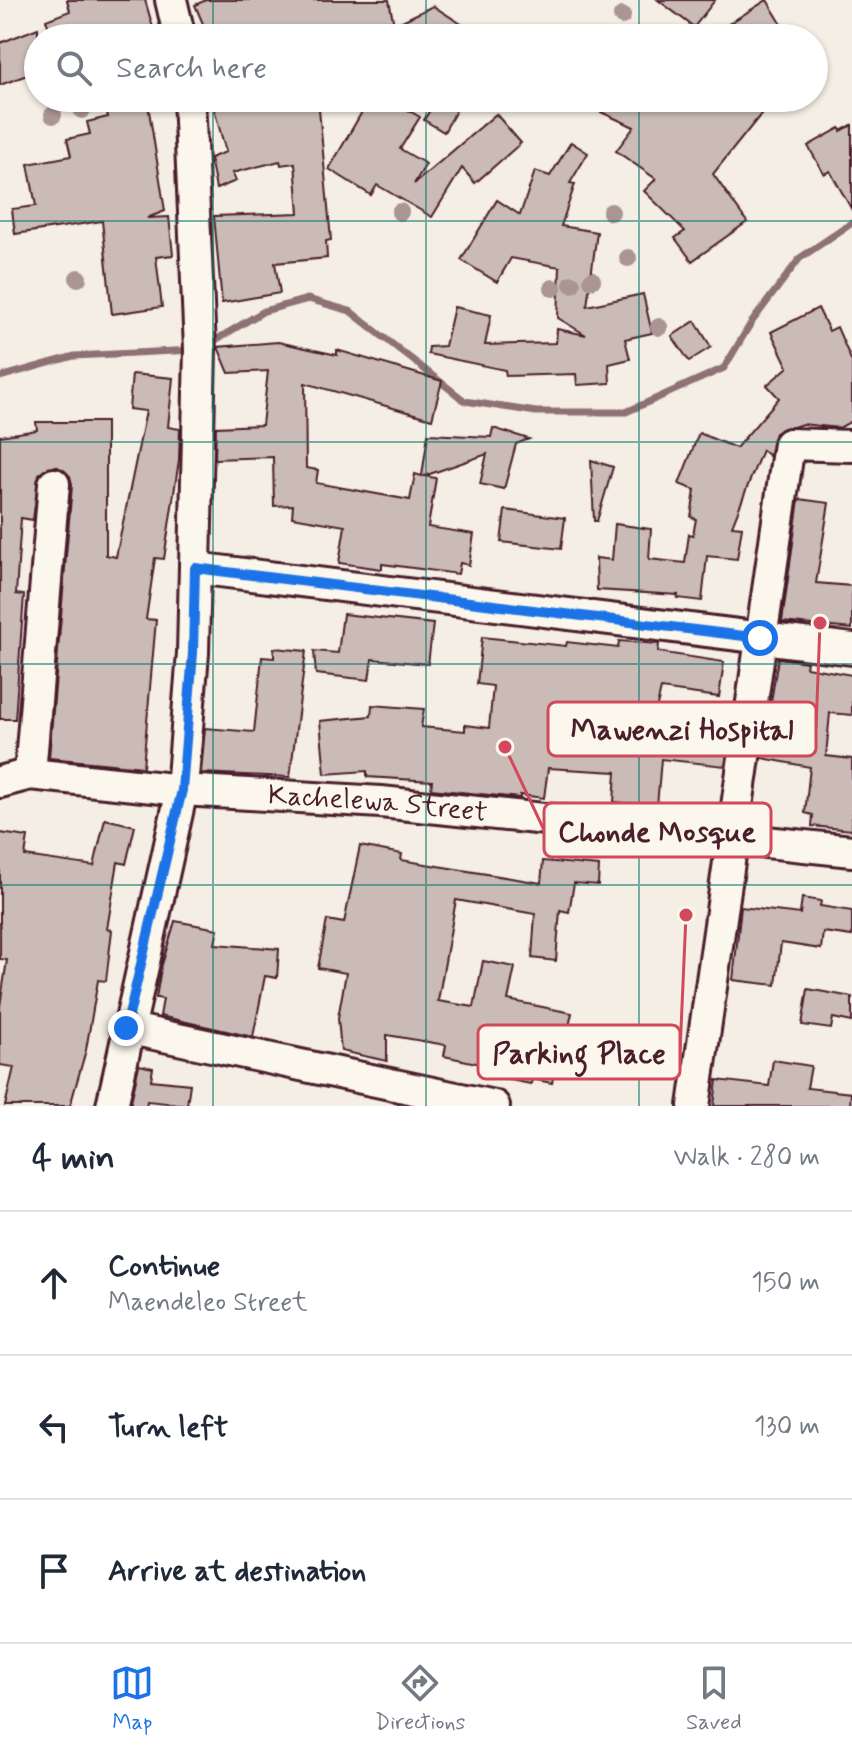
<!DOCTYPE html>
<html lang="en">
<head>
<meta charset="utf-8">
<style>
  body { margin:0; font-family:Mynerve,sans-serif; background:#f2f2f3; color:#1f2937 }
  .stop { position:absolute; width:24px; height:24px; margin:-18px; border:6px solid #1a73e8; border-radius:50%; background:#fff }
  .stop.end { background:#1a73e8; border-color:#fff; box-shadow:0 2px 8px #0008 }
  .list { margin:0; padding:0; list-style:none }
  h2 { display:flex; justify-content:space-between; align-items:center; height:104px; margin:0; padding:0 32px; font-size:34px }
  h2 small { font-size:26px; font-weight:400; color:#747a83 }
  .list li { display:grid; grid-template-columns:52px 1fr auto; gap:24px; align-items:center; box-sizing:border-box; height:144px; padding:0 32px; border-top:2px solid #e0e1e3 }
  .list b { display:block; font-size:30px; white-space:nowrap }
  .list p { margin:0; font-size:26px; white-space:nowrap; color:#747a83 }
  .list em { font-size:26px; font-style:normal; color:#747a83 }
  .icon { flex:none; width:44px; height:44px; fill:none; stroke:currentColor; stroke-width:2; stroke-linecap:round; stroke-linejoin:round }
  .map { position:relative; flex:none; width:852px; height:1106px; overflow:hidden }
  .search { position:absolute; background:#fff; box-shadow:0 2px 6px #0004; left:24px; right:24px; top:24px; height:88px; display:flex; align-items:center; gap:20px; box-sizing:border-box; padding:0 28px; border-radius:44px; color:#747a83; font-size:30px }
  .sheet { height:536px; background:#fff }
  nav { display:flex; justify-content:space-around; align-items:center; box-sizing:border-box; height:112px; border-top:2px solid #e0e1e3; background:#fff; font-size:22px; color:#747a83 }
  nav a { display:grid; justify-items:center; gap:4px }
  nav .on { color:#1a73e8 }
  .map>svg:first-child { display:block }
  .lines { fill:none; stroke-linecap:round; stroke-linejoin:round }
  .stream { stroke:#8d7174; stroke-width:7 }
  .building { fill:#cabbb6; stroke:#4a1f2b; stroke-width:2 }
  .minor-casing { stroke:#4a1f2b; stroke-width:36 }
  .minor { stroke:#fbf7ec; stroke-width:30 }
  .tree { fill:#aa9494 }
  .route { stroke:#1a73e8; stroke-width:10 }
  .grid { fill:none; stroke:#0f766e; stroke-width:2; stroke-opacity:0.55 }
  .labels { text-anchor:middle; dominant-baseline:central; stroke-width:7; stroke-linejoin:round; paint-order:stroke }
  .street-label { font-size:28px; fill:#4a1f2b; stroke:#fbf7ec }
  .leader { fill:none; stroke:#d1495b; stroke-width:3 }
  .callout-dot { fill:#d1495b; stroke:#fbf7ec; stroke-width:3 }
  .callout { fill:#fbf7ec; stroke:#d1495b; stroke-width:3 }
  .callout-label { font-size:30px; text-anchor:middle; font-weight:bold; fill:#4a1f2b }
</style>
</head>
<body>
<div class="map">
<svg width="852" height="1106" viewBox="0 0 852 1106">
  <rect width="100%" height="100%" fill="#f4eee4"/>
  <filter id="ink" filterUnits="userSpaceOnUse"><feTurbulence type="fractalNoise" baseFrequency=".0125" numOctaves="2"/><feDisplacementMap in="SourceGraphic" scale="16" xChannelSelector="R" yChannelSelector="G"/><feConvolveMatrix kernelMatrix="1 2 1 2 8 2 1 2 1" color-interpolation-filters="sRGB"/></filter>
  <g filter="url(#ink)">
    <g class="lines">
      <g class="stream">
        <path d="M209,344L264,311L308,299L350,311L465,401L536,412H626L724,368L751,323L800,258L852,223"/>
        <path d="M0,377L74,356L194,350"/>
      </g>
    </g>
    <g class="building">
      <path d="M67,0H145L156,38H53L46,20L70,11Z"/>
      <path d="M206,0H389L394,25L433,6L483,38H209L195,5Z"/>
      <path d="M658,0H715L694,27Z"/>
      <path d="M767,0L790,38H706Z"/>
      <path d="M38,28V71L0,85V43Z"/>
      <path d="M112,98H147L165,211L147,218L169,217L173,255L156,257L162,307L112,314L102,221L15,234L12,209L36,206L28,164L71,156L67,139L90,134L87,122L108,117L107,112L115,110Z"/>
      <path d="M211,98H318L331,240L326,241L327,258L275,263L280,293L222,303L214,216L299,213L295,163L281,165L280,161L232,173L236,181L216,189L210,158L226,152Z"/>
      <path d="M370,98H387L420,117L400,149L426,164L414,184L496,114L521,143L475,183L462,168L432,217L377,185L371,195L329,169Z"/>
      <path d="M437,98H463L444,132L424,120Z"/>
      <path d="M570,98H748L766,108L713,174L747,222L692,261L675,238L685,231L644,191L656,179L616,151L634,127Z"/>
      <path d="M852,125V210L830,171L824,174L808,146L840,128L841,131Z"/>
      <path d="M571,142L588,153L570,183L575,184L561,226L597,232L587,306L643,294L652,333L625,339L630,359L609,364L610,383L577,385L576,374L506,376L505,370L428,354L429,347L445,346L454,307L491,315L485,345L556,343L557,329L586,335L558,318L560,267L511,258L497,282L461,260L497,200L520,215L535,171L550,176Z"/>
      <path d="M818,308L829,331L837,327L852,362V421L839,428L802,424L775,433L769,456L762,450L732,526L742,527L737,559L707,556L702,601L677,598L678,595L597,590L596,558L612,560L615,524L651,529L649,559L685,563L689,534L693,535L696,519L691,517L695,490L679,484L699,433L736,448L779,398L767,385L788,367L771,332Z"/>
      <path d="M695,321L711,347L689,361L672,336Z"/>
      <path d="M278,342L337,355V350L442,381L432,419L305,383L306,468L318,470L316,483L410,500L415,474L422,476L428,434L491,437L493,428L529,439L516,444L504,489L480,484L487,454L424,476L436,478L428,527L474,534L469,565L460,563L458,574L382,564V569L339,563L345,526L292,517L293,505L274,506L273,457L215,459L216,427L262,425L268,371L229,373L218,347Z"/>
      <path d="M132,374L173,378L168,427L180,429L179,460L164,559L155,558L146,619L156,620L143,767L49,758L72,485L70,476L56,466L39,474L33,520L21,518L16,594L24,595L15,719H0V436L37,430L36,422H106V555L116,557L146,411L129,409Z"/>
      <path d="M591,460L613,467L597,521H594Z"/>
      <path d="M799,499L829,503L816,583L852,586V629L782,622Z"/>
      <path d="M505,510L565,518L561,549L501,542Z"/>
      <path d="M343,614L433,624L428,664L372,659L369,680L316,674L314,651L338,653Z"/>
      <path d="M482,637L566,646L567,642L618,648L619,641L659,644L658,652L724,662L719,697L661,689L650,736L728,745L725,766L661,759L657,806L614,802L616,772L548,768L544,798L520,795V798L431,789L432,781L367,777V771L325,774L320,721L371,716L372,705L424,709L421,727L465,731V725L489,728L493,686L477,684Z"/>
      <path d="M274,648L306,651L290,777L201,773L205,728L254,732L262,657L274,658Z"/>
      <path d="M778,658L807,662L806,667L852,675V715L830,713L826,756L852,759V830L812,826L813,815L805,813L810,767L762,758Z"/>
      <path d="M105,819L135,826L126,864L118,862L107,929L112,930L106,981L98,980L86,1050L70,1106H5L14,1067L0,1065V1006L7,960L0,959V833L28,837L25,856L94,866Z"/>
      <path d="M360,846L402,854L401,860L541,883L543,861L599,866L598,885L574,883L569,912L560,910L556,961L532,958L535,914L456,900L438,1001L474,1007L483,961L515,967L508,1000L572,1013L566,1040L561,1039L552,1083L532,1079L531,1084L480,1074L481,1064L444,1056L446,1045L387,1035V1061L341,1051L338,1018L346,973L318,968L327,920L344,923Z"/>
      <path d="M802,898L821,901L820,906L852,911V936L823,932L821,949L781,943L776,985L733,980L741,907L800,914Z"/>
      <path d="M175,921L218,929L215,944L279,949L277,978L265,976L253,1037L160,1016L163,999L156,998L161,968Z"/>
      <path d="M808,989L852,997V1022L833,1018L831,1029L802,1025Z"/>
      <path d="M773,1060L811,1066L807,1088L851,1093L850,1106H714L717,1080L769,1086Z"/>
      <path d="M139,1065L153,1068L151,1080L190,1084L187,1105L147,1101L146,1106H130Z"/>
    </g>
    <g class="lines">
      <defs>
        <g id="minor">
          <path d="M171,0L180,38"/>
          <path d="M195,568L852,649"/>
          <path d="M30,774L54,484"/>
          <path id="s1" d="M0,782L30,774L182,790L381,802L852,851"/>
          <path d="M126,1028L494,1106"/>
          <path d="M112,1106L182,790L193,653L200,349L189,98"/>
          <path d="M694,1106L789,444L852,446"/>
        </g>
      </defs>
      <use href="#minor" class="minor-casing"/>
      <use href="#minor" class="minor"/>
    </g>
    <g class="tree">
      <circle cx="622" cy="16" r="9"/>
      <circle cx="82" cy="110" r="9"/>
      <circle cx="53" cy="115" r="9"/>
      <circle cx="400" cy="212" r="9"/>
      <circle cx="611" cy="212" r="9"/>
      <circle cx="628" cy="258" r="9"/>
      <circle cx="78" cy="278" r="9"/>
      <circle cx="592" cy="280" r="9"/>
      <circle cx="572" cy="284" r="9"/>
      <circle cx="553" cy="288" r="9"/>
      <circle cx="659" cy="327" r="9"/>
    </g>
  </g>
  <g class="lines" filter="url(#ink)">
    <path class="route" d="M126,1028L182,790L193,653L195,568L760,638"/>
  </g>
  <path class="grid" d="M213,0V38M426,0V38M639,0V38M213,98V1106M426,98V1106M639,98V1106M0,221H852M0,442H852M0,664H852M0,885H852"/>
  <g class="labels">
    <g class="street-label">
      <text stroke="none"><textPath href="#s1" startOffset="380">Kachelewa Street</textPath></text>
    </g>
  </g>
  <path class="leader" d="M820 623L816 729M505 747L544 830M686 915L680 1052"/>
  <g class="callout-dot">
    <circle cx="820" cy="623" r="8"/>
    <circle cx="505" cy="747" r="8"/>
    <circle cx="686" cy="915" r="8"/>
  </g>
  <g class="callout">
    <rect x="548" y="702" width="268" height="54" rx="8"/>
    <rect x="544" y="803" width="227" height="54" rx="8"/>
    <rect x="478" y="1025" width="202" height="54" rx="8"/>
  </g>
  <g class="callout-label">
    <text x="682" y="739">Mawenzi Hospital</text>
    <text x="657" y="841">Chonde Mosque</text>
    <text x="579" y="1063">Parking Place</text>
  </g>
</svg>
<div class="stop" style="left:760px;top:638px"></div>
<div class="stop end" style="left:126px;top:1028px"></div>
<div class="search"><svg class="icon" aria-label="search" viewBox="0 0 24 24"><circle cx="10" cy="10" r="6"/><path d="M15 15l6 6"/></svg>Search here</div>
</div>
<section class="sheet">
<h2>4 min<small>Walk · 280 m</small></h2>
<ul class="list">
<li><svg class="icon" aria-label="ahead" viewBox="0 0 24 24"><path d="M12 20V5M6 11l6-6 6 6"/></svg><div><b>Continue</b><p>Maendeleo Street</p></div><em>150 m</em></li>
<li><svg class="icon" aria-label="left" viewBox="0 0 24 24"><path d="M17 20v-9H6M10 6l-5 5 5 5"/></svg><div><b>Turn left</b></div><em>130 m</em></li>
<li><svg class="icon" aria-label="arrive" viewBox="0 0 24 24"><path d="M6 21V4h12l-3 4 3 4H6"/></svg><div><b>Arrive at destination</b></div></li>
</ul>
</section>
<nav>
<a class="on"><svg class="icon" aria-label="map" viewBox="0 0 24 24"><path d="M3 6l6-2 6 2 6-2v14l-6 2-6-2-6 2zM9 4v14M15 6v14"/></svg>Map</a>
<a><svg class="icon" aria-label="directions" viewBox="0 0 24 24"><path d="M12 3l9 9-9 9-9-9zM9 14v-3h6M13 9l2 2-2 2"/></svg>Directions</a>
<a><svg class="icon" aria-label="saved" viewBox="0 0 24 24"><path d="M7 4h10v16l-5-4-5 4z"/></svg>Saved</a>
</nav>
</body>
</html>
